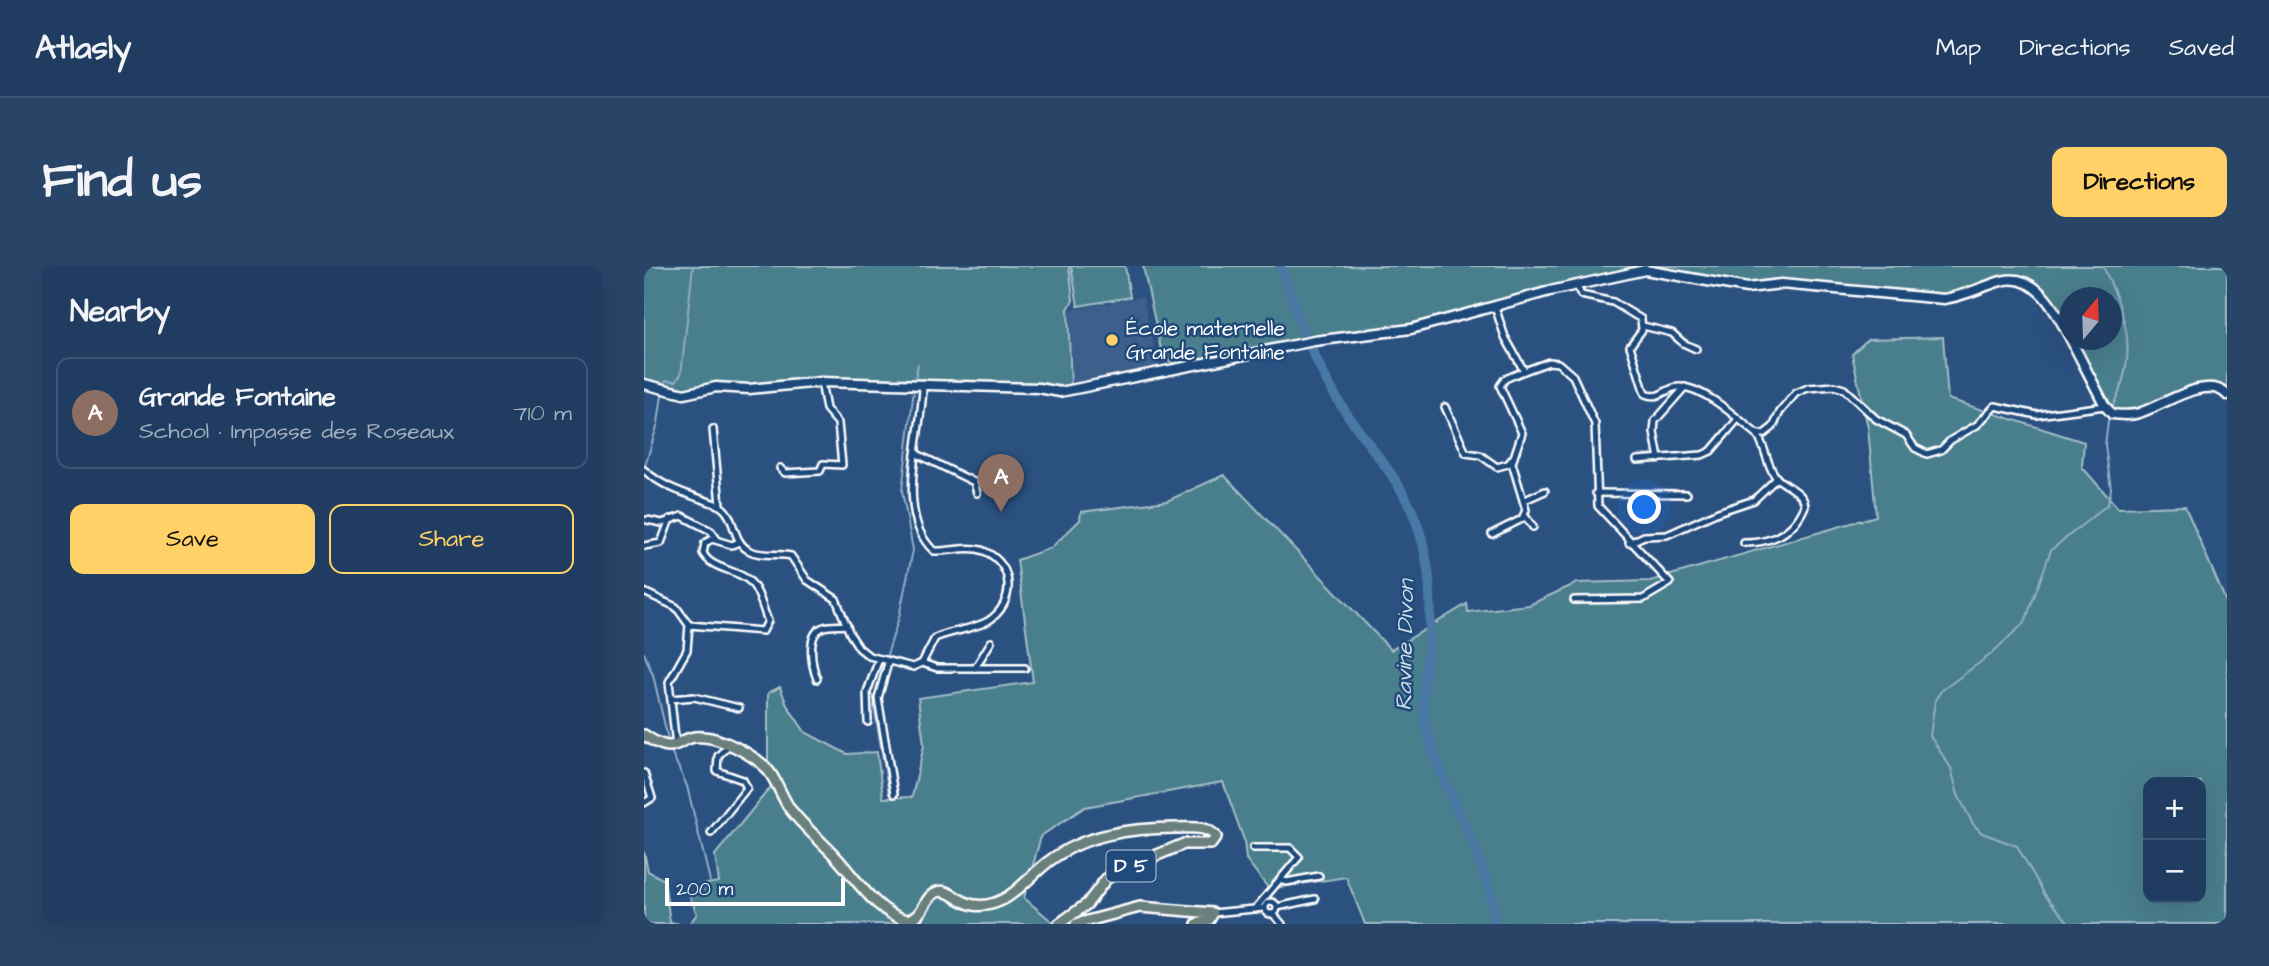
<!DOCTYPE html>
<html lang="en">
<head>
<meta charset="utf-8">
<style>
  body { margin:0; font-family:"Architects Daughter",sans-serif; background:#284467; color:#f1f3f6 }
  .controls { position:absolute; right:21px; bottom:21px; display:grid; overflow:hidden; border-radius:14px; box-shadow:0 7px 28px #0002 }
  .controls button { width:63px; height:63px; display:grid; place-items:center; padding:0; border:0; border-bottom:2px solid #3d5676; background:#203d61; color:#f1f3f6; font:35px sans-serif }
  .compass { position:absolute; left:1415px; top:21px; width:63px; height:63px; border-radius:50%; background:#203d61; box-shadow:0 7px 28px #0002; rotate:19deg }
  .scale { position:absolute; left:21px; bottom:18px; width:180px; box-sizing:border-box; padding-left:7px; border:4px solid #fff; border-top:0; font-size:19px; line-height:24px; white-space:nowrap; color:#fff; -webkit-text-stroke:5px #1f4a7a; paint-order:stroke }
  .you { position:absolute; left:1001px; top:242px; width:24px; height:24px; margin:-18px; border:5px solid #fff; border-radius:50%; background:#1a73e8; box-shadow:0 0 0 10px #1a73e833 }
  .badge { display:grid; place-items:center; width:46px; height:46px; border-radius:50%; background:#ffd166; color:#fff; font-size:23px; font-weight:700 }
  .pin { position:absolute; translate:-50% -58px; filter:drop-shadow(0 2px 4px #0008) }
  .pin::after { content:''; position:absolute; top:37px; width:24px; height:21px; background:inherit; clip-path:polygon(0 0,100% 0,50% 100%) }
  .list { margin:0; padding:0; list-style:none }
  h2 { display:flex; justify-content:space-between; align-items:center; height:91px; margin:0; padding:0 28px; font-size:30px }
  h2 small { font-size:23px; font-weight:400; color:#a2aebd }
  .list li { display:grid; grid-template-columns:46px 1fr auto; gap:21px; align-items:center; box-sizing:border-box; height:112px; margin:0 14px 14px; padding:0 14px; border:2px solid #3d5676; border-radius:14px }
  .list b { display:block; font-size:26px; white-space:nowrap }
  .list p { margin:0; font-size:23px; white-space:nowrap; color:#a2aebd }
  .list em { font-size:23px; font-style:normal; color:#a2aebd }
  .actions { display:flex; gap:14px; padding:21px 28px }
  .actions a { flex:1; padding:16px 0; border:2px solid #ffd166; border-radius:14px; text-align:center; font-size:24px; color:#ffd166 }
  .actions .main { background:#ffd166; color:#111 }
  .map { position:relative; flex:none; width:1583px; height:658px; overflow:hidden; border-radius:14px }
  header { display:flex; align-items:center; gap:42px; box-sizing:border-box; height:98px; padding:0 35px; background:#203d61; border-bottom:2px solid #3d5676 }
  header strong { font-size:33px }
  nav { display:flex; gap:38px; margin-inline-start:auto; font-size:24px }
  .intro { display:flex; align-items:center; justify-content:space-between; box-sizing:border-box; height:168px; padding:0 42px }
  h1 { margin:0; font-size:49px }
  .button { padding:18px 32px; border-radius:14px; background:#ffd166; color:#111; font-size:24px; font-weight:700 }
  main { display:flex; gap:42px; padding:0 42px }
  aside { flex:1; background:#203d61; border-radius:14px; box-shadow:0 7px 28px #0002 }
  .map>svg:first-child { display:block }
  .built { fill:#3e5e8c }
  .green { fill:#4a7e8c; stroke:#a4bec6; stroke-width:2; fill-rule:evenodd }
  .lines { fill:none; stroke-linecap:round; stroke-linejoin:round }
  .stream { stroke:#92aec9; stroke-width:2 }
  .river { stroke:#4978a5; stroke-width:10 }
  .street-casing { stroke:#fff; stroke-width:10 }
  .secondary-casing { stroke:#fff; stroke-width:13 }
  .primary-casing { stroke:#fff; stroke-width:14 }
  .street { stroke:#1f4a7a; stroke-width:5 }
  .secondary { stroke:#1f4a7a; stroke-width:8 }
  .primary { stroke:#6a807c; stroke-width:9 }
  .poi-dot { fill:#ffd166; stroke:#1f4a7a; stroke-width:2.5 }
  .labels { text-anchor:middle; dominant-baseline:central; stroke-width:5; stroke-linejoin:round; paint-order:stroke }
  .shield { fill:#1f4a7a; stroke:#bcc9d7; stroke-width:2 }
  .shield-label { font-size:19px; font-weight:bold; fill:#fff }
  .poi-label { font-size:21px; fill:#fff; stroke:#1f4a7a; text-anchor:start }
  .water-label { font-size:23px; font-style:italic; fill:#d2dde8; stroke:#1f4a7a }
</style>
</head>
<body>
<header>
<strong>Atlasly</strong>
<nav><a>Map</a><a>Directions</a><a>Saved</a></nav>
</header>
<div class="intro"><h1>Find us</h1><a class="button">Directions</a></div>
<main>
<aside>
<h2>Nearby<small></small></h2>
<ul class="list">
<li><span class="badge" style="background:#8d6e63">A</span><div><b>Grande Fontaine</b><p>School · Impasse des Roseaux</p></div><em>710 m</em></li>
</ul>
<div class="actions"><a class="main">Save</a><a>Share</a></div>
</aside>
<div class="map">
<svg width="1583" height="658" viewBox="0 0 1583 658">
  <rect width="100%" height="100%" fill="#2b5181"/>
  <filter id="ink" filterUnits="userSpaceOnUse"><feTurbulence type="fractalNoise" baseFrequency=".0143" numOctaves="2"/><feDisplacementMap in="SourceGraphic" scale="14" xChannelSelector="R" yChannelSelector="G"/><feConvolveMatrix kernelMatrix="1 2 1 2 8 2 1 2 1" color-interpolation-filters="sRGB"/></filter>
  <g filter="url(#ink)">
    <path class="built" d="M499,31L515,104L429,120L425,44Z"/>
    <g class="green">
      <path d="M0,0H425L429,34L424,43L427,120L178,113L99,119L75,116L39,123L5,116L0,113Z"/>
      <path d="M427,0H481L486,31L434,40Z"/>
      <path d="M499,0H1583V129L1566,122L1498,147L1468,148L1427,74H1468V32H1426L1425,72L1409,41L1376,13L1316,31L1190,21L1103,22L1001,4L768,63L538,100L519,93Z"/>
      <path d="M1299,71L1304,133L1440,176L1438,201L1474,242L1541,240L1583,338V658H721L702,611L625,623L602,593L600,574L579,516L441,541L397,570L380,632L411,658H45L53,648L46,631L56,619L75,616L71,589L134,512L124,497V427L136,421L143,439L161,466L203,488L233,486L239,532L268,531L280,479L274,432L389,416L373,294L407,282L436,254L437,246L523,235L580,209L747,384L823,338L824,346L885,339L933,317L1006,315L1232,250L1224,162L1208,88L1224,73ZM1504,516H1557V632H1504Z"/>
      <path d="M0,586L4,605L20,614L26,656L36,658H0Z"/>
    </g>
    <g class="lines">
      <g class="stream">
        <path d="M1459,0C1483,52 1496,89 1467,143"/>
        <path d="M271,114L274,98"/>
        <path d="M20,119L22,114L32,115L37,108L49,0"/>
        <path d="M1,200L14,157L18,129"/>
        <path d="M0,387L9,409L25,477"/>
        <path d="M242,392L255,351L269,284L258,225L270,123"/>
        <path d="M240,399L230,440L245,528"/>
        <path d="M27,485L43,520L66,615"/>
        <path d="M1426,658L1401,629L1373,580L1338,567L1329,558L1314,529L1307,502L1286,470L1291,434L1297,425L1346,389L1381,356L1407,284L1464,238L1467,223L1461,179L1465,148"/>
      </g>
      <path class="river" d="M636,0C651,44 668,91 692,131C715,170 750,204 768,245C786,287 789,330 785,375C783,404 775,429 782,459C796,526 846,588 851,658"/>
      <defs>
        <g id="street">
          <path d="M933,20L937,29L969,36L997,53L998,64L986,80L1001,128C1017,135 1022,120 1037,121C1062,122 1095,154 1113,168H1120L1129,161L1136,146L1152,127L1164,122L1190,120L1200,123L1232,153L1262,169L1271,182L1283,188L1297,184L1307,174L1333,159L1351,140L1393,149L1461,140"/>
          <path d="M851,41L861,71L880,105L905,96L914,97L929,110L951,158L954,240L1026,317L999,333L930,334"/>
          <path d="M999,60L1028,67L1039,77L1052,83"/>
          <path d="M801,141L822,187L836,189L853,201L864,198L869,192"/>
          <path d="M69,163L76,239"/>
          <path d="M272,184L273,188L330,216L333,227"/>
          <path d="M1015,193L1010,166L1011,155L1041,121"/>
          <path d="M993,194L1058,189L1067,185L1094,153"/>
          <path d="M136,202L141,207L176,205L179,198L198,199L194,157L182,143L177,116"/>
          <path d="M0,204C22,224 49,229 74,239C92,247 87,274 104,284C116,291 133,287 147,290L163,314L192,333L206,368L215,382L225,390L269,401L278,397L291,372C308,364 328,364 344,355C371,338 372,299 340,285C325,279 306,286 290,285C248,247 280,164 279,117"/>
          <path d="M952,227L1043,228"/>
          <path d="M881,234L901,225"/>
          <path d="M881,250L889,261"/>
          <path d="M3,254L18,257L38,250L67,265L72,272"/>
          <path d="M848,268L878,253L882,244L868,197L878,167L856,120L861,113L880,105"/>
          <path d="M985,277L1000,270L1023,269L1074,246L1110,234L1133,212"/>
          <path d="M1100,277C1128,277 1150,266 1161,240C1160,226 1143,221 1134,213C1123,203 1122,181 1113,168"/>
          <path d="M0,280L17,277L26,253"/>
          <path d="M0,326L32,341L45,359L43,384L25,416L32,480"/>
          <path d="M45,359L119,365L124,355C118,341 115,322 103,313C90,303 67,303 59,287L61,277L68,273L88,279L95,276"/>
          <path d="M244,397L234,432L250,528"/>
          <path d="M278,397L293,402H381"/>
          <path d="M331,402L347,376"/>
          <path d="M173,413C168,400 161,367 180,361C186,359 196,360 203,359"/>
          <path d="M27,433L50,431L95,442"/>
          <path d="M224,456L223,426L235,393"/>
          <path d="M0,507L8,532L0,537"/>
          <path d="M67,567L103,522L99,514L73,505L74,490L84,480"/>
          <path d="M609,582H646L655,591L611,643"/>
          <path d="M638,614L642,616L675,610"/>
          <circle cx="627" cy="642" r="6"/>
          <path d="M633,641L671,633"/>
          <path d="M569,647L620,642"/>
          <path d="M629,648L638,658"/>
        </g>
        <g id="secondary">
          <path d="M1427,74L1461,140L1468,148C1478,149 1486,150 1495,147C1517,141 1564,107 1583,129"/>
          <path d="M0,118L40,128L72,121L105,123L177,116L395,122L416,126L670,75L767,63L906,25L1001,4L1103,22L1137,18L1300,33C1321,30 1337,21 1357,15C1392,5 1412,46 1426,72"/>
        </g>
        <g id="primary">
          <path d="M0,469C36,494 31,468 60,471C77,472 105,487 118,498C130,507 137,530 146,543C160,561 176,574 191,590C212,612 232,647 263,654C281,651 279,631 293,626C310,620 320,652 358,634C376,625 389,607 404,596C440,568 487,562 532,562C546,562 563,559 572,571L567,578H540L479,603L462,613L443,638L415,658"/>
          <path d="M432,658L496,641L569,647L565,654L553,658"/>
        </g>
      </defs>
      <use href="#street" class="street-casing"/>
      <use href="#secondary" class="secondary-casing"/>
      <use href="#primary" class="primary-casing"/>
      <use href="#street" class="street"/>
      <use href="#secondary" class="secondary"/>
      <use href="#primary" class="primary"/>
    </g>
  </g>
  <circle class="poi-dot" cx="468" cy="74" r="7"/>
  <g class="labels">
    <rect class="shield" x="462.5" y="584.5" width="49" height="31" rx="5"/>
    <g class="shield-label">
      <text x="487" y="600">D 5</text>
    </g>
    <g class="poi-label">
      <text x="482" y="62">École maternelle<tspan x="482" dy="24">Grande Fontaine</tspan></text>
    </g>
    <g class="water-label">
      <text transform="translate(761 379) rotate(-89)">Ravine Divon</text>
    </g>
  </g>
</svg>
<div class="controls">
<button>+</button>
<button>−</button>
</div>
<svg class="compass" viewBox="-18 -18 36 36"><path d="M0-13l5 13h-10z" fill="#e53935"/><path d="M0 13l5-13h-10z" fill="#a2aebd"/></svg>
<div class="scale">200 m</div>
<div class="you"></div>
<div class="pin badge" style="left:357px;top:246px;background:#8d6e63">A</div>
</div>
</main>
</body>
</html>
